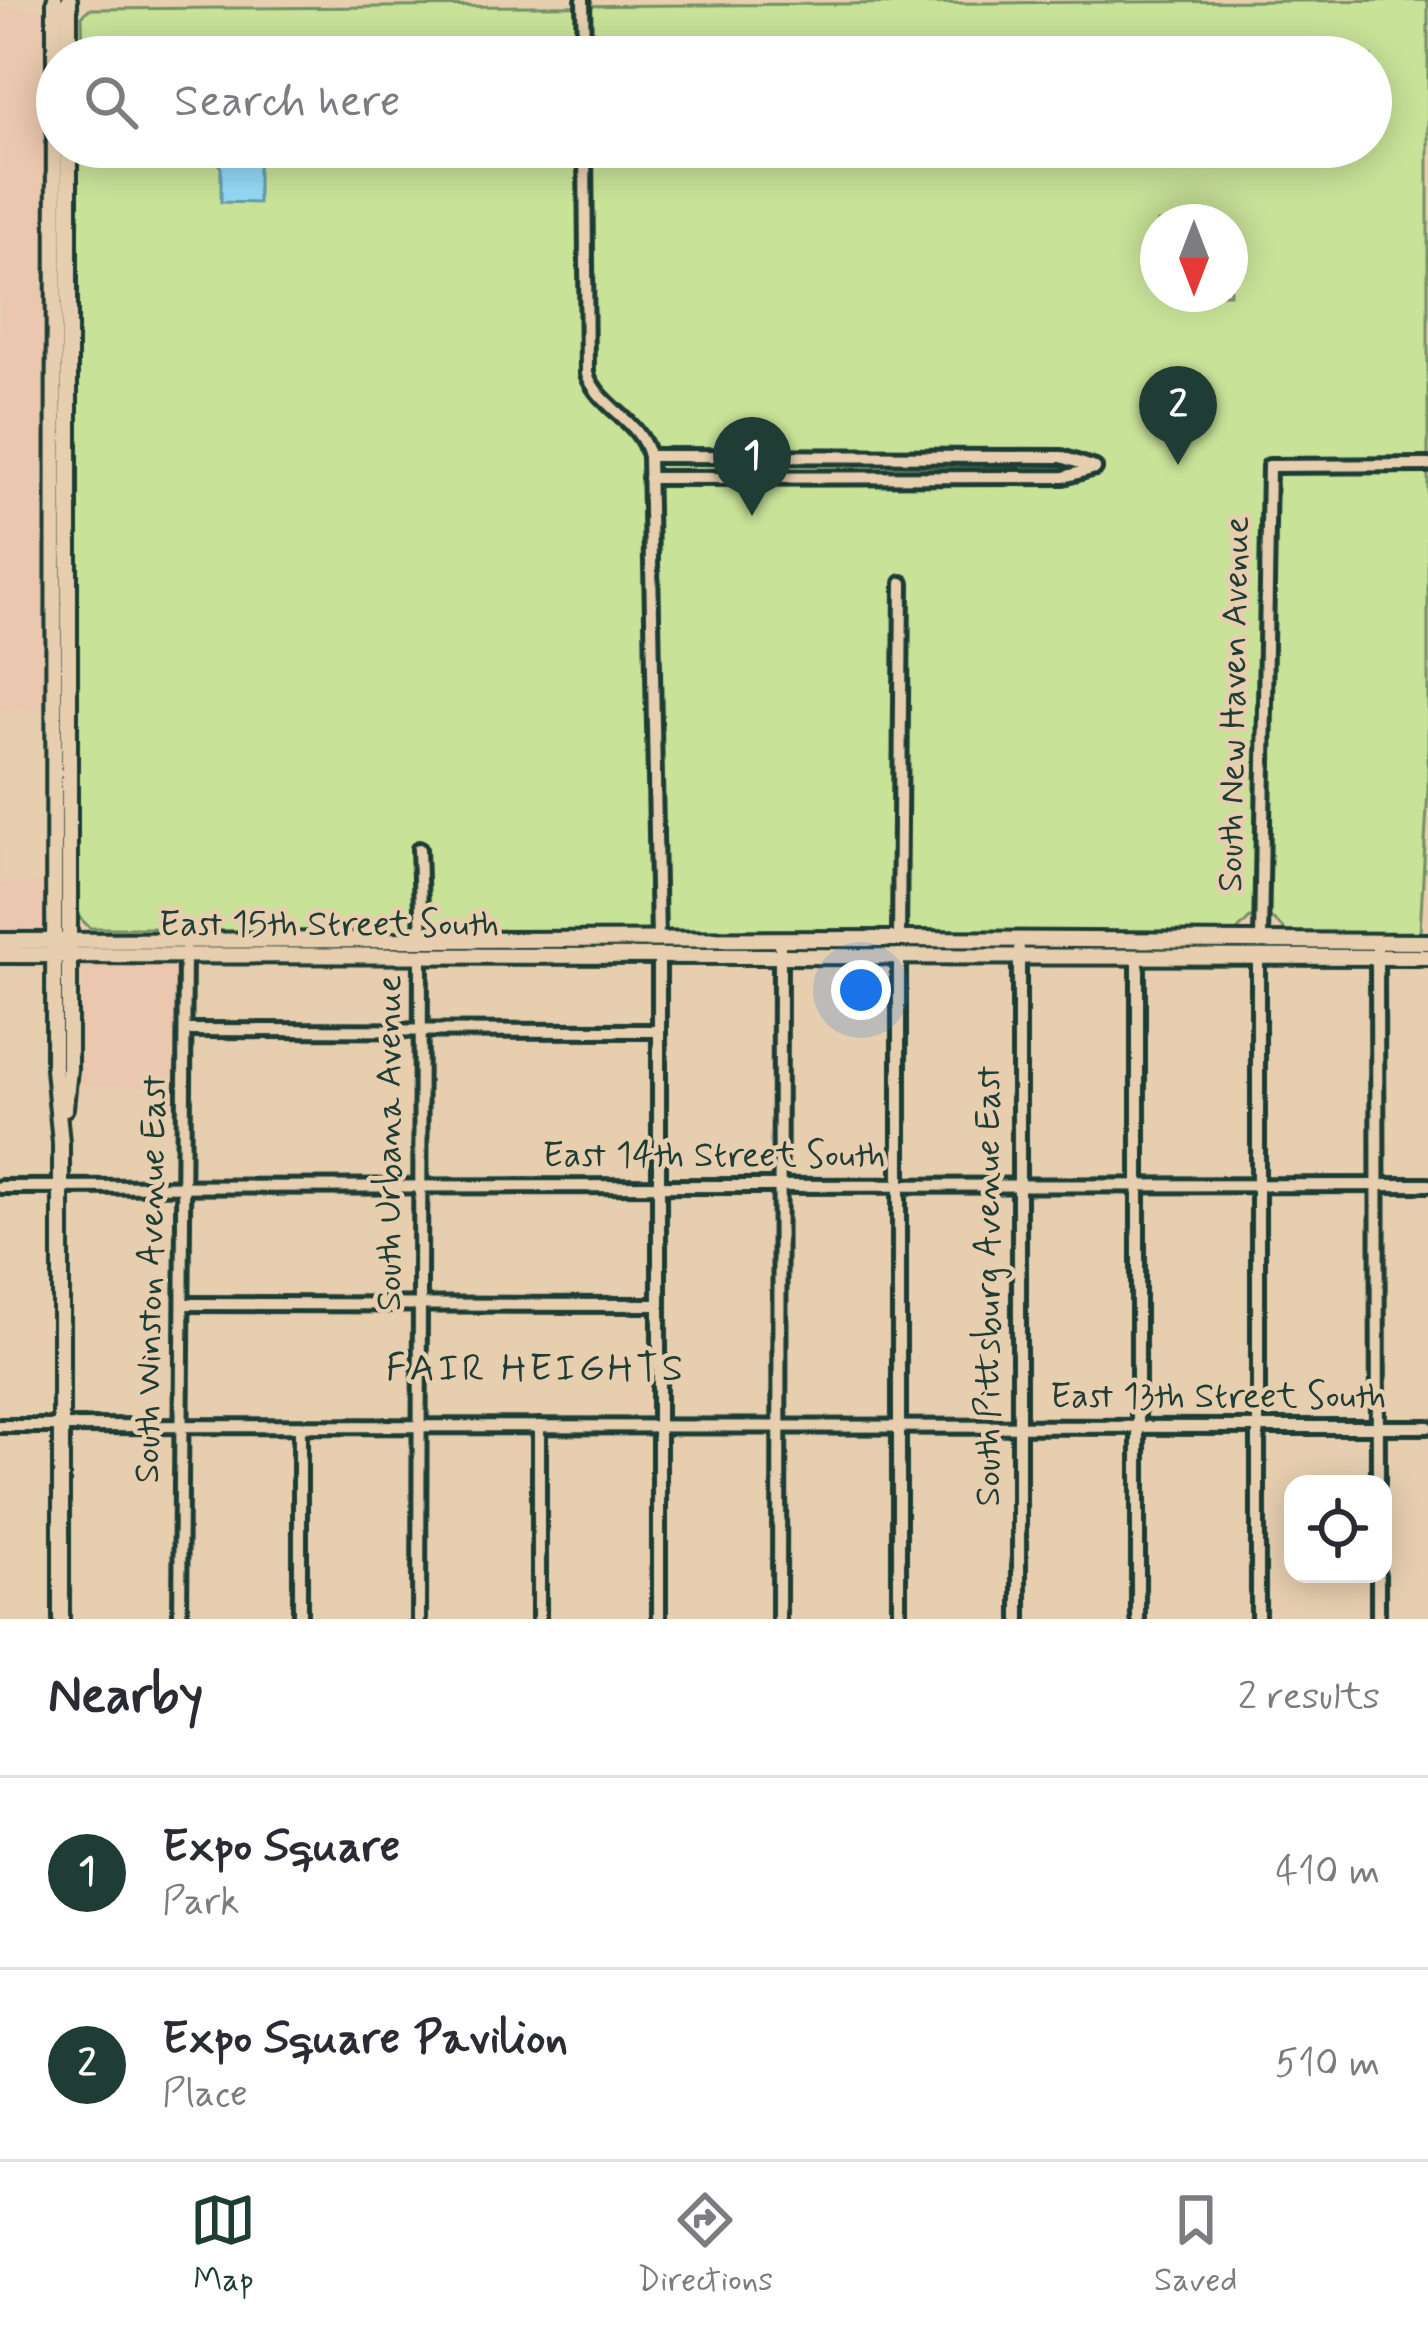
<!DOCTYPE html>
<html lang="en">
<head>
<meta charset="utf-8">
<style>
  body { margin:0; font-family:Mynerve,sans-serif; background:#f7f7f7; color:#2b2b33 }
  .controls { position:absolute; right:36px; bottom:36px; display:grid; overflow:hidden; border-radius:24px; box-shadow:0 6px 30px #0003 }
  .controls button { width:108px; height:108px; display:grid; place-items:center; padding:0; border:0; border-bottom:3px solid #e1e1e2; background:#fff; color:#2b2b33; font:60px sans-serif }
  .compass { position:absolute; left:1140px; top:204px; width:108px; height:108px; border-radius:50%; background:#fff; box-shadow:0 6px 30px #0003; rotate:180deg }
  .you { position:absolute; left:861px; top:990px; width:42px; height:42px; margin:-30px; border:9px solid #fff; border-radius:50%; background:#1a73e8; box-shadow:0 0 0 18px #1a73e833 }
  .badge { display:grid; place-items:center; width:78px; height:78px; border-radius:50%; background:#1f3d34; color:#fff; font-size:39px; font-weight:700 }
  .pin { position:absolute; translate:-50% -99px; filter:drop-shadow(0 3px 6px #0008) }
  .pin::after { content:''; position:absolute; top:63px; width:42px; height:36px; background:inherit; clip-path:polygon(0 0,100% 0,50% 100%) }
  .list { margin:0; padding:0; list-style:none }
  h2 { display:flex; justify-content:space-between; align-items:center; height:156px; margin:0; padding:0 48px; font-size:51px }
  h2 small { font-size:39px; font-weight:400; color:#7c7c81 }
  .list li { display:grid; grid-template-columns:78px 1fr auto; gap:36px; align-items:center; box-sizing:border-box; height:192px; padding:0 48px; border-top:3px solid #e1e1e2 }
  .list b { display:block; font-size:45px; white-space:nowrap }
  .list p { margin:0; font-size:39px; white-space:nowrap; color:#7c7c81 }
  .list em { font-size:39px; font-style:normal; color:#7c7c81 }
  .icon { flex:none; width:66px; height:66px; fill:none; stroke:currentColor; stroke-width:2; stroke-linecap:round; stroke-linejoin:round }
  .map { position:relative; flex:none; width:1428px; height:1619px; overflow:hidden }
  .search { position:absolute; background:#fff; box-shadow:0 6px 30px #0003; left:36px; right:36px; top:36px; height:132px; display:flex; align-items:center; gap:30px; box-sizing:border-box; padding:0 42px; border-radius:66px; color:#7c7c81; font-size:45px }
  .sheet { height:540px; background:#fff }
  nav { display:flex; justify-content:space-around; align-items:center; box-sizing:border-box; height:168px; border-top:3px solid #e1e1e2; background:#fff; font-size:33px; color:#7c7c81 }
  nav a { display:grid; justify-items:center; gap:6px }
  nav .on { color:#1f3d34 }
  .map>svg:first-child { display:block }
  .built { fill:#eac7ae }
  .green { fill:#c8e298; stroke:#749066; stroke-width:3; fill-rule:evenodd }
  .water { fill:#94d8f6; stroke:#659aa8; stroke-width:3 }
  .lines { fill:none; stroke-linecap:round; stroke-linejoin:round }
  .minor-casing { stroke:#1f3d34; stroke-width:20 }
  .major-casing { stroke:#1f3d34; stroke-width:22 }
  .minor { stroke:#e7ceaf; stroke-width:10 }
  .major { stroke:#e7ceaf; stroke-width:14 }
  .labels { text-anchor:middle; dominant-baseline:central; stroke-width:9; stroke-linejoin:round; paint-order:stroke }
  .street-label { font-size:36px; fill:#1f3d34; stroke:#e7ceaf }
  .neighbourhood-label { font-size:39px; letter-spacing:3px; fill:#1f3d34; stroke:#e7ceaf }
</style>
</head>
<body>
<div class="map">
<svg width="1428" height="1619" viewBox="0 0 1428 1619">
  <rect width="100%" height="100%" fill="#e7ceaf"/>
  <filter id="ink" filterUnits="userSpaceOnUse"><feTurbulence type="fractalNoise" baseFrequency=".00833" numOctaves="2"/><feDisplacementMap in="SourceGraphic" scale="24" xChannelSelector="R" yChannelSelector="G"/><feConvolveMatrix kernelMatrix="1 2 1 2 8 2 1 2 1" color-interpolation-filters="sRGB"/></filter>
  <g filter="url(#ink)">
    <g class="built">
      <path d="M0,8L41,9L48,20L44,710H0Z"/>
      <path d="M0,831L1,883H47L46,928L37,934L1,935Z"/>
      <path d="M82,967H175L176,1086H80Z"/>
    </g>
    <path class="green" d="M1428,0V789L1420,932L1290,935L1273,919L1250,918L1234,934L188,932L154,928H90L76,914L77,147H1371V57H83L82,16L89,9ZM1158,222H1230V294H1158Z"/>
    <path class="water" d="M212,147H266L258,168V203L221,202V168Z"/>
    <g class="lines">
      <defs>
        <g id="minor">
          <path d="M583,0L584,57"/>
          <path d="M585,147L587,374C600,409 640,419 649,456L658,940"/>
          <path d="M649,456L1062,457L1095,468"/>
          <path d="M649,478L1064,477L1095,468"/>
          <path d="M419,849L422,940"/>
          <path d="M899,939L902,583"/>
          <path d="M1261,942L1269,466L1428,465"/>
          <path d="M1377,942L1378,1484"/>
          <path d="M659,954V1619"/>
          <path d="M1138,957V1619"/>
          <path d="M1258,957V1619"/>
          <path d="M185,1030L659,1031"/>
          <path d="M0,1187L1428,1185"/>
          <path d="M184,1304L659,1305"/>
          <path d="M0,1426L1428,1427"/>
          <path d="M539,1426V1619"/>
          <path d="M300,1427V1619"/>
          <path d="M1378,1574V1619"/>
          <path d="M180,1619L185,951"/>
          <path d="M419,1619L421,955"/>
          <path d="M779,1619L780,940"/>
          <path d="M899,1619V954"/>
          <path d="M1019,1619V949"/>
        </g>
        <g id="major">
          <path d="M55,0L54,1069L61,1143V1619"/>
          <path d="M69,0V57"/>
          <path d="M0,941L899,939L1428,942"/>
          <path d="M0,955L1428,957"/>
          <path d="M65,1108L69,1069V147"/>
        </g>
      </defs>
      <use href="#minor" class="minor-casing"/>
      <use href="#major" class="major-casing"/>
      <use href="#minor" class="minor"/>
      <use href="#major" class="major"/>
    </g>
  </g>
  <g class="labels">
    <g class="street-label">
      <text transform="translate(1235 704) rotate(-89)">South New Haven Avenue</text>
      <text x="329" y="925">East 15th Street South</text>
      <text transform="translate(390 1143) rotate(-90)">South Urbana Avenue</text>
      <text x="714" y="1156">East 14th Street South</text>
      <text transform="translate(152 1279) rotate(-89)">South Winston Avenue East</text>
      <text transform="translate(989 1286) rotate(-90)">South Pittsburg Avenue East</text>
      <text x="1218" y="1397">East 13th Street South</text>
    </g>
    <g class="neighbourhood-label">
      <text x="536" y="1369">FAIR HEIGHTS</text>
    </g>
  </g>
</svg>
<div class="controls">
<button><svg class="icon" aria-label="locate" viewBox="0 0 24 24"><circle cx="12" cy="12" r="6"/><path d="M12 2v4M12 18v4M2 12h4M18 12h4"/></svg></button>
</div>
<svg class="compass" viewBox="-18 -18 36 36"><path d="M0-13l5 13h-10z" fill="#e53935"/><path d="M0 13l5-13h-10z" fill="#7c7c81"/></svg>
<div class="you"></div>
<div class="pin badge" style="left:752px;top:516px">1</div>
<div class="pin badge" style="left:1178px;top:465px">2</div>
<div class="search"><svg class="icon" aria-label="search" viewBox="0 0 24 24"><circle cx="10" cy="10" r="6"/><path d="M15 15l6 6"/></svg>Search here</div>
</div>
<section class="sheet">
<h2>Nearby<small>2 results</small></h2>
<ul class="list">
<li><span class="badge">1</span><div><b>Expo Square</b><p>Park</p></div><em>410 m</em></li>
<li><span class="badge">2</span><div><b>Expo Square Pavilion</b><p>Place</p></div><em>510 m</em></li>
</ul>
</section>
<nav>
<a class="on"><svg class="icon" aria-label="map" viewBox="0 0 24 24"><path d="M3 6l6-2 6 2 6-2v14l-6 2-6-2-6 2zM9 4v14M15 6v14"/></svg>Map</a>
<a><svg class="icon" aria-label="directions" viewBox="0 0 24 24"><path d="M12 3l9 9-9 9-9-9zM9 14v-3h6M13 9l2 2-2 2"/></svg>Directions</a>
<a><svg class="icon" aria-label="saved" viewBox="0 0 24 24"><path d="M7 4h10v16l-5-4-5 4z"/></svg>Saved</a>
</nav>
</body>
</html>
